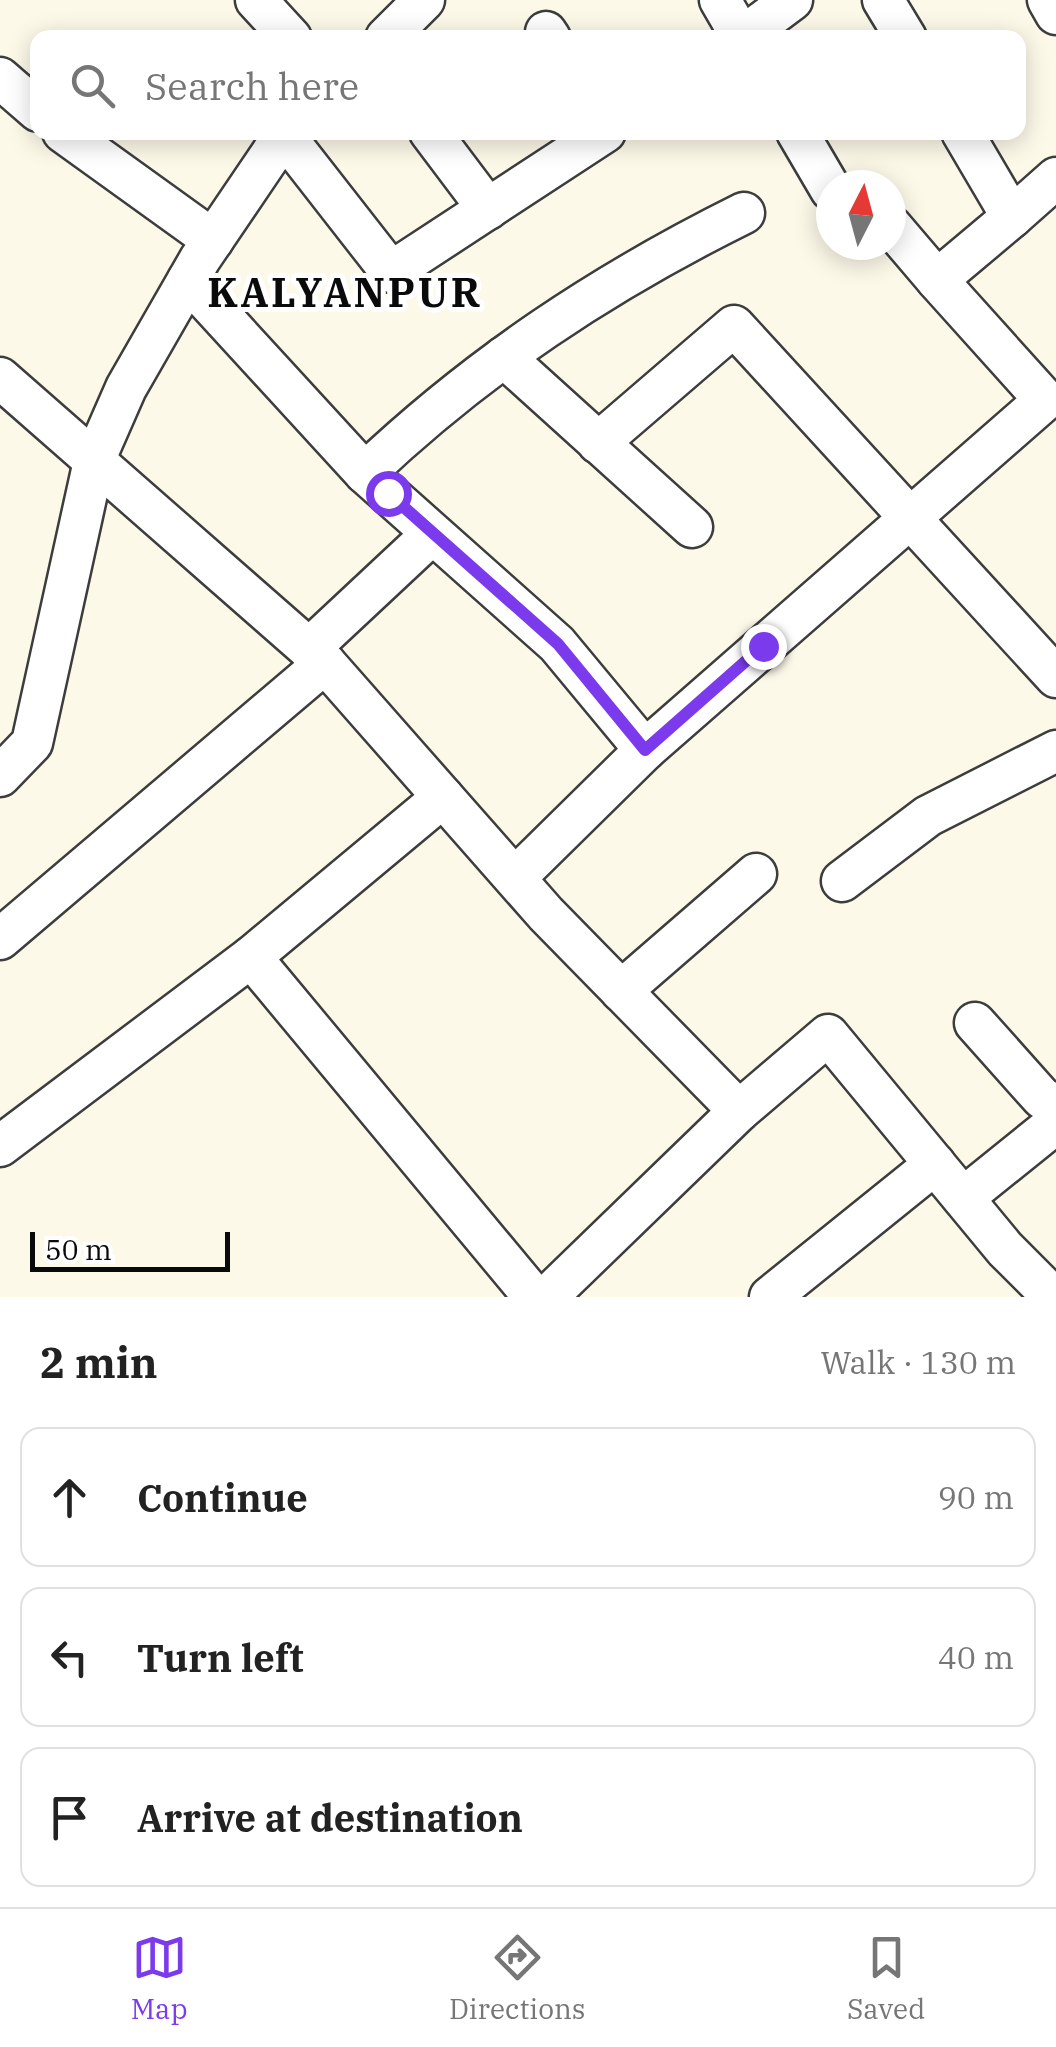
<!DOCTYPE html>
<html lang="en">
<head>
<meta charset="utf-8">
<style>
  body { margin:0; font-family:"IBM Plex Serif",serif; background:#f6f6f6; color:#222 }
  .compass { position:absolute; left:816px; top:170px; width:90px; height:90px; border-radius:50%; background:#fff; box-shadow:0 5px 25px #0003; rotate:6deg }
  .scale { position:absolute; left:30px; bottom:25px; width:200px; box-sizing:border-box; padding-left:10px; border:5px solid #0a0a0a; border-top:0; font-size:28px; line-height:35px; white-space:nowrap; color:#0a0a0a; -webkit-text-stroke:8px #fff; paint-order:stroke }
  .stop { position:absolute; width:30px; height:30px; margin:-22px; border:8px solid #7c3aed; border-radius:50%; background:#fff }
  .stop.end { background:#7c3aed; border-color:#fff; box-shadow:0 2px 10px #0008 }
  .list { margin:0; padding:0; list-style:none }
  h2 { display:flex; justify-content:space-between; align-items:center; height:130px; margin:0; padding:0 40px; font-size:42px }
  h2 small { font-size:32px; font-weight:400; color:#767676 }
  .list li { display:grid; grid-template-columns:65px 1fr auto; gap:30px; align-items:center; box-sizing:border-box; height:140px; margin:0 20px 20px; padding:0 20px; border:2px solid #e0e0e0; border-radius:20px }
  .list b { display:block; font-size:38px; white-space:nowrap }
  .list em { font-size:32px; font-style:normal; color:#767676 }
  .icon { flex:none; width:55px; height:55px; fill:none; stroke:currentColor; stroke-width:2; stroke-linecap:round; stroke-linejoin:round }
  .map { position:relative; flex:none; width:1056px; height:1297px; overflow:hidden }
  .search { position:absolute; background:#fff; box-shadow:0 5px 25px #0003; left:30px; right:30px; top:30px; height:110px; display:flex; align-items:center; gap:25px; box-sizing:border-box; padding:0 35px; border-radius:20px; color:#767676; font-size:38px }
  .sheet { height:610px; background:#fff }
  nav { display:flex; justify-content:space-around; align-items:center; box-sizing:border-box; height:140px; border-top:2px solid #e0e0e0; background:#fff; font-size:28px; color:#767676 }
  nav a { display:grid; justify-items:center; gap:5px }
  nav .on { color:#7c3aed }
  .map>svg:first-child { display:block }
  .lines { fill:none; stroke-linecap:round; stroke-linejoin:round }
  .minor-casing { stroke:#3d3d3d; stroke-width:45 }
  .minor { stroke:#fff; stroke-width:40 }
  .route { stroke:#7c3aed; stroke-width:12 }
  .labels { text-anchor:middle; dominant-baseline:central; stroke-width:10; stroke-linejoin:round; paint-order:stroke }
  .district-label { font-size:40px; font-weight:bold; letter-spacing:2.5px; fill:#0a0a0a; stroke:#fff }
</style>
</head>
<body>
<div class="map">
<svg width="1056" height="1297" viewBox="0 0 1056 1297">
  <rect width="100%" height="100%" fill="#fdf9e9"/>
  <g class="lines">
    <defs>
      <g id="minor">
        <path d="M256,0L291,38"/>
        <path d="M720,0L742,38"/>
        <path d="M883,0L906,38"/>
        <path d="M1048,0L1056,14"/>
        <path d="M546,32L550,38"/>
        <path d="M386,38L424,0"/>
        <path d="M741,38L792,0"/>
        <path d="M0,78L38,111"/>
        <path d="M63,132L213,240"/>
        <path d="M430,132L488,209"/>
        <path d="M797,132L831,190"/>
        <path d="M962,132L1012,217L1056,178"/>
        <path d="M284,135L391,272L605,132"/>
        <path d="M891,226L937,280"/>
        <path d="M188,280L365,473L557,644L645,750L515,878"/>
        <path d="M504,357L692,527"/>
        <path d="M0,378L325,663L546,914L739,1111L547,1297"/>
        <path d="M598,443L734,326L1056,677"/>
        <path d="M365,473C480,364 603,283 744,213"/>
        <path d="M309,649L432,534"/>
        <path d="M645,750L1045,400L937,280L1012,217"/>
        <path d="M0,776L32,743L94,461L126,388L200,259L286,132"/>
        <path d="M842,881L928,816L1056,751"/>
        <path d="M0,939L325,663"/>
        <path d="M251,957L443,797"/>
        <path d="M621,991L756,874"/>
        <path d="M975,1023L1042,1098L1056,1105"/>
        <path d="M739,1111L828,1035L1005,1249L1053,1297"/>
        <path d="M0,1146L251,957L534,1297"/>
        <path d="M963,1198L1056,1123"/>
        <path d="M770,1297L935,1164"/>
      </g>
    </defs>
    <use href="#minor" class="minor-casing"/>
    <use href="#minor" class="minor"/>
  </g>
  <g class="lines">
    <path class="route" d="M388,493L558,644L645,750L763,646"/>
  </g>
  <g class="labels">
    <g class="district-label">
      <text x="345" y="292">KALYANPUR</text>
    </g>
  </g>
</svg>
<svg class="compass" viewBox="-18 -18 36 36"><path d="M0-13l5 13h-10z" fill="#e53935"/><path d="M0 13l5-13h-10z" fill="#767676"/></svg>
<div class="scale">50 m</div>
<div class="stop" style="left:388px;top:493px"></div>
<div class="stop end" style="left:763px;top:646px"></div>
<div class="search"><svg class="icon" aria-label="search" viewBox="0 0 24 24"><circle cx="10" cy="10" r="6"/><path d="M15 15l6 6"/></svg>Search here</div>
</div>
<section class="sheet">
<h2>2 min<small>Walk · 130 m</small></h2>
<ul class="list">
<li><svg class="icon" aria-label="ahead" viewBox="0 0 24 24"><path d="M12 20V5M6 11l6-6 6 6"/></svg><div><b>Continue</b></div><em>90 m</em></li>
<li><svg class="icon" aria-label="left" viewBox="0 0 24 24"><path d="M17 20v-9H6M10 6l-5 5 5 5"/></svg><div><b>Turn left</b></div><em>40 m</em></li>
<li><svg class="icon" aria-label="arrive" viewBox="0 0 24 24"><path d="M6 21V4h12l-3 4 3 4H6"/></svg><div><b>Arrive at destination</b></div></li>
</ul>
</section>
<nav>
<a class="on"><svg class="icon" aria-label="map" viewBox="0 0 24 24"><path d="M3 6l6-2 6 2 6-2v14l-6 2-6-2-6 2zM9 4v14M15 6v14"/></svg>Map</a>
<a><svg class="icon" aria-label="directions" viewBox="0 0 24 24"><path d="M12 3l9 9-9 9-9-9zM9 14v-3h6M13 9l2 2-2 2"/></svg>Directions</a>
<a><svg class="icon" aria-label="saved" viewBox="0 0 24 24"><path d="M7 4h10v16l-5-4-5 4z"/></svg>Saved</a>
</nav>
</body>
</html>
